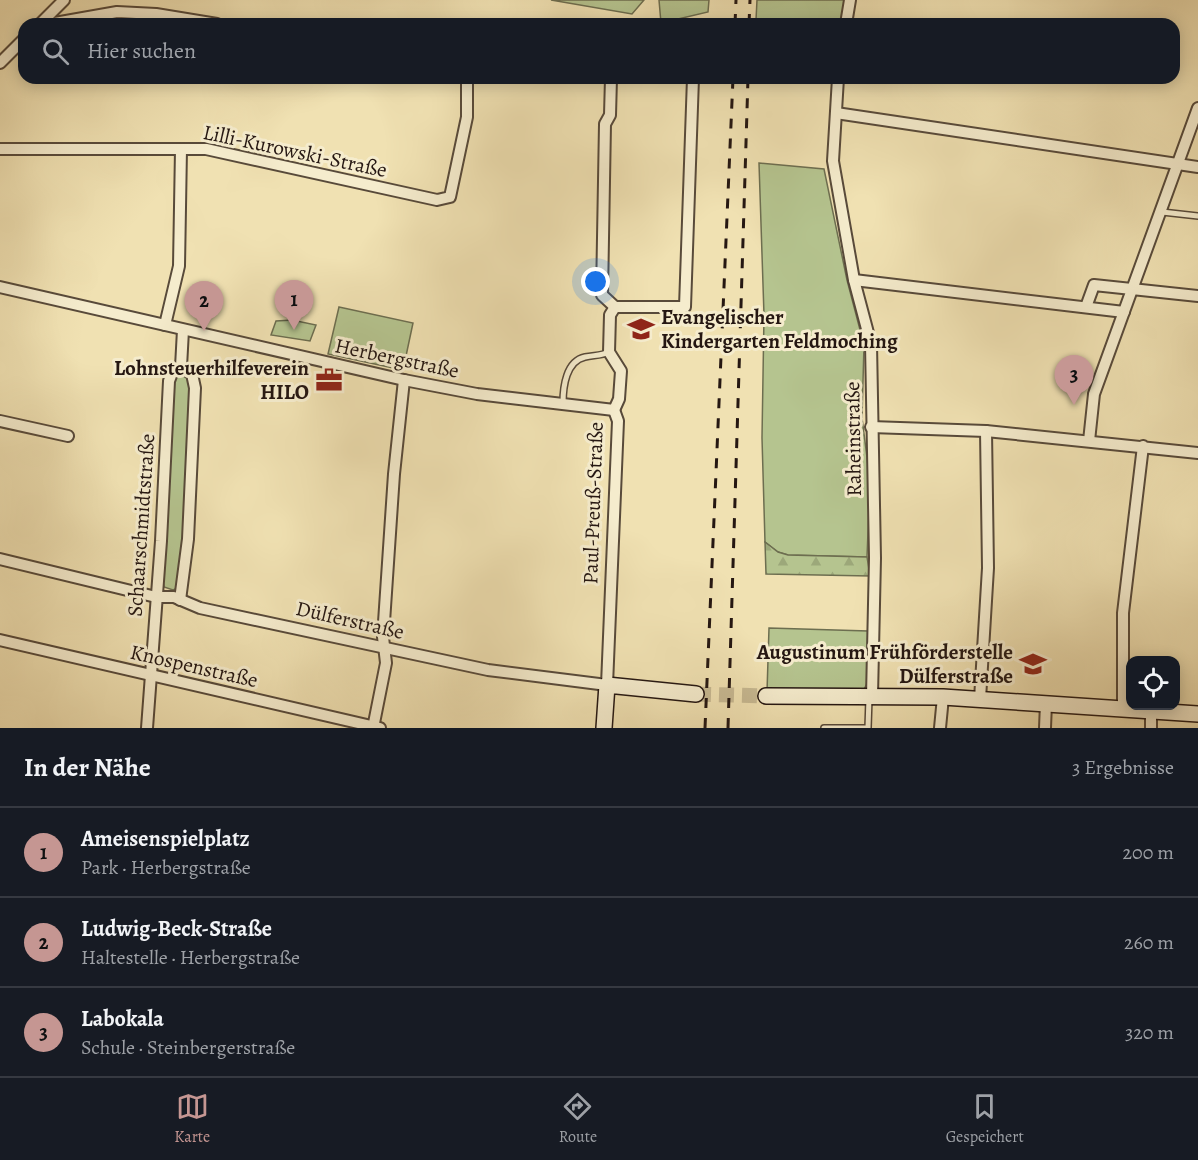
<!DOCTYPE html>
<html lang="de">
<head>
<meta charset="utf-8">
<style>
  body { margin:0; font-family:Alegreya,serif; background:#20242c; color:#f1f3f6 }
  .controls { position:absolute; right:18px; bottom:18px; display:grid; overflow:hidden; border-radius:12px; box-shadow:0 3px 15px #0003 }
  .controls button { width:54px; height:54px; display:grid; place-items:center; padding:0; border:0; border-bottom:2px solid #363941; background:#171b24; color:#f1f3f6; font:30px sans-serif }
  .you { position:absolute; left:596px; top:282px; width:21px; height:21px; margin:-15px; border:4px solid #fff; border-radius:50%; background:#1a73e8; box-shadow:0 0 0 9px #1a73e833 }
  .badge { display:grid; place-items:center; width:39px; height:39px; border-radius:50%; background:#c59692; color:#111; font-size:20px; font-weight:700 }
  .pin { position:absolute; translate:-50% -50px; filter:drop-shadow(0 2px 3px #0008) }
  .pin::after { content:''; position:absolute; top:32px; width:21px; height:18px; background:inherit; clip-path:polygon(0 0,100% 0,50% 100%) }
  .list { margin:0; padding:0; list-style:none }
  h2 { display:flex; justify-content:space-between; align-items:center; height:78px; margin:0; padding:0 24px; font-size:26px }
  h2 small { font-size:20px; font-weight:400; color:#9ea1a6 }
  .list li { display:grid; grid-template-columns:39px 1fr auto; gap:18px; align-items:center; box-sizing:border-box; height:90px; padding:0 24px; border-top:2px solid #363941 }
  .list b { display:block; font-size:22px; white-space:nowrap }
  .list p { margin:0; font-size:20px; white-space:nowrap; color:#9ea1a6 }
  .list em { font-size:20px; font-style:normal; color:#9ea1a6 }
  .icon { flex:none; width:33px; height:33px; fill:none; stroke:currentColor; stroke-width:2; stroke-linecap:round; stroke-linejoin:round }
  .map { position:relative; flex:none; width:1198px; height:728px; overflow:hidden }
  .search { position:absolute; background:#171b24; box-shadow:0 3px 15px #0003; left:18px; right:18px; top:18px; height:66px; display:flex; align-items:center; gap:15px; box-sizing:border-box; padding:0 21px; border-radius:18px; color:#9ea1a6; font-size:22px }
  .sheet { height:348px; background:#171b24 }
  nav { display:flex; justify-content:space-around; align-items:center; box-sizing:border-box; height:84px; border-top:2px solid #363941; background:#171b24; font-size:16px; color:#9ea1a6 }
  nav a { display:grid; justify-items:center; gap:3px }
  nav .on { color:#c59692 }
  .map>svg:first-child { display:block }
  .green { fill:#b5c48f; stroke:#6d6e50; stroke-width:1.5 }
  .forest { fill:url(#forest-firs); stroke:#6d6e50; stroke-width:1.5 }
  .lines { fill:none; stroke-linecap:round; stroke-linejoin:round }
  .secondary-tunnel { stroke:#c7b992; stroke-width:15; stroke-dasharray:15 8; stroke-linecap:butt }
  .service-casing { stroke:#584a3a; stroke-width:8 }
  .minor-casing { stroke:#584a3a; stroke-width:14 }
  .secondary-casing { stroke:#251712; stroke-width:18 }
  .service { stroke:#f5eccd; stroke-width:5 }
  .minor { stroke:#f5eccd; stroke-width:10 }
  .secondary { stroke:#f5eccd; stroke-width:15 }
  .rail { stroke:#251712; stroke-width:3; stroke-dasharray:10 10; stroke-linecap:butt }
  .labels { text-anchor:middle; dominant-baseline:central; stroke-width:6; stroke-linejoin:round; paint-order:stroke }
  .street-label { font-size:21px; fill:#251712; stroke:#f5eccd }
  .poi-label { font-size:21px; font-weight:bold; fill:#251712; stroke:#f5eccd; text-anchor:end }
</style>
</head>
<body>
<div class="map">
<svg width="1198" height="728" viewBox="0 0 1198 728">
  <defs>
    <pattern id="forest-firs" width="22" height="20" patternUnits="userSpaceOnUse" patternTransform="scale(1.5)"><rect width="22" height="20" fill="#b5c48f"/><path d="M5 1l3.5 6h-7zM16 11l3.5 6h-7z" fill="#9ca87a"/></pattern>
  </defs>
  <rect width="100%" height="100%" fill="#f0e1b2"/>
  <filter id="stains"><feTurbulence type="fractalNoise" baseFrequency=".00333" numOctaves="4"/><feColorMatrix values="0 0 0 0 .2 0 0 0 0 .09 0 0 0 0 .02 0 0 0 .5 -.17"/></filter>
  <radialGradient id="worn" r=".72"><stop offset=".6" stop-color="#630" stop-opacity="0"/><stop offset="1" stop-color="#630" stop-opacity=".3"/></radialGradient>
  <g class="green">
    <path d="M551,0H644L632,14Z"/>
    <path d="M659,0H709L708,12L661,23Z"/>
    <path d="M757,0H851L846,24H759L756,20Z"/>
    <path d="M759,163L824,169L847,280L864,345L862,418L870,481L867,557L788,555L778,552L765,542L762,438L764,315Z"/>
    <path d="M339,307L413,323L403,370L328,354Z"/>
    <path d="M292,320L316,325L310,341L271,335L276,321Z"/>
    <path d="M184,372L191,380L181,580L178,588L173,590L164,587L163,582L174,376Z"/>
    <path d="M769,628L868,631L869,680L863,691L767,692Z"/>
  </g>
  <path class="forest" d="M765,542L778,552L788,555L867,557L870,576L766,574Z"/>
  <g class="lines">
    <path class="secondary-tunnel" d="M696,694L766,696"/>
    <defs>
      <g id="service">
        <path d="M1162,212L1198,216"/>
        <path d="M563,403C563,387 566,361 585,357C594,355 601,356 609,352"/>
        <path d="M824,728H868L869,698"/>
      </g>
      <g id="minor">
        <path d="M40,24L64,0"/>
        <path d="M49,24L117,12L156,14L217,24"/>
        <path d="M846,24L850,0"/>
        <path d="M0,63L24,39"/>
        <path d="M611,78L610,115L605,124L602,295L615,307"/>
        <path d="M838,78L833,161L854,280L871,344L875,558L872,696"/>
        <path d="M836,113L1198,167"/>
        <path d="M0,149H206L437,200L450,197L467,117V78"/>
        <path d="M854,280L1124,312"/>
        <path d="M0,287L404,380L477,394L614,410"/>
        <path d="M615,307H685L693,78"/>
        <path d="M1086,307L1094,285L1198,296"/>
        <path d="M165,325L179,266L181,149"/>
        <path d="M181,367L183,330"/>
        <path d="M614,410L619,399L621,371L609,352L610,315L615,307"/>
        <path d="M0,421L68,436"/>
        <path d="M871,427L986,431L1198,453"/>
        <path d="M1089,441L1094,394L1198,108"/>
        <path d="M0,559L156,597H174L200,608L488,670L607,685L618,421L614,410"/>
        <path d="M180,600L188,539L195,388L192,374L181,367"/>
        <path d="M0,640L380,728"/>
        <path d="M980,699L988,568L986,431"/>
        <path d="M1123,709V613L1143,446"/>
        <path d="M147,728L161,541L169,381L172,373L181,367"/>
        <path d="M373,728L386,663L383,637L394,474L404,380"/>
        <path d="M940,728L943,697"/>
        <path d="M1045,728L1046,703"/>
        <path d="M1151,728V711"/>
      </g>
      <g id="secondary">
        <path d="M766,696L943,697L1198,714"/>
        <path d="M604,728L607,685L696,694"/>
      </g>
    </defs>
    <use href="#service" class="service-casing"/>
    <use href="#minor" class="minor-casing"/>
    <use href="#secondary" class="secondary-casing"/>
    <use href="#service" class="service"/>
    <use href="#minor" class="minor"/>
    <use href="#secondary" class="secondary"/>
    <g class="rail">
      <path d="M735,24L736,0"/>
      <path d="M749,24L750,0"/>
      <path d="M705,728L733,78"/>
      <path d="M728,728L748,78"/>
    </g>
  </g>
  <defs>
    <symbol id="school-bare" viewBox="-9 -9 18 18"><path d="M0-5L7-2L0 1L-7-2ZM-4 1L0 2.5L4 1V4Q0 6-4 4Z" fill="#8f2418" stroke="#f5eccd" stroke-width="2.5" paint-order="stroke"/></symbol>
    <symbol id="office-bare" viewBox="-9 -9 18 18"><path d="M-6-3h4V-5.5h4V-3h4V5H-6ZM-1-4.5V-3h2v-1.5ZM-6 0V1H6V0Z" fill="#8f2418" stroke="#f5eccd" stroke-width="2.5" paint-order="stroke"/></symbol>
  </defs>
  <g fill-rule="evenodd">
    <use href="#school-bare" x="622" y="310" width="38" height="38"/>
    <use href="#office-bare" x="310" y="361" width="38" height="38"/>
    <use href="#school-bare" x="1014" y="645" width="38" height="38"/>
  </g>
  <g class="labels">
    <g class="street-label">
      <text transform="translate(295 151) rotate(12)">Lilli-Kurowski-Straße</text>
      <text transform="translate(397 358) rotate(12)">Herbergstraße</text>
      <text transform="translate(853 439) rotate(-91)">Raheinstraße</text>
      <text transform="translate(593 503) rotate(-88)">Paul-Preuß-Straße</text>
      <text transform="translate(141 525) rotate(-86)">Schaarschmidtstraße</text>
      <text transform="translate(350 620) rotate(13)">Dülferstraße</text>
      <text transform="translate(194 666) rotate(13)">Knospenstraße</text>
    </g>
    <g class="poi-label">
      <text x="661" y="317" text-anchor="start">Evangelischer<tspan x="661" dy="24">Kindergarten Feldmoching</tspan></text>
      <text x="309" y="368">Lohnsteuerhilfeverein<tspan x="309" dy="24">HILO</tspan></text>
      <text x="1013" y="652">Augustinum Frühförderstelle<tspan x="1013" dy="24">Dülferstraße</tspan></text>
    </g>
  </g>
  <rect width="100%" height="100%" filter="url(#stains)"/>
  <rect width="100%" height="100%" fill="url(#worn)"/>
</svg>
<div class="controls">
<button><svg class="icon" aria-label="locate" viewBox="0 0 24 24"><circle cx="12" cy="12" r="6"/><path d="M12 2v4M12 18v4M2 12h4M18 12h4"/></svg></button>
</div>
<div class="you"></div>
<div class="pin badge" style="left:294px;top:330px">1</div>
<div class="pin badge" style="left:204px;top:331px">2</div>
<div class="pin badge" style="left:1074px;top:405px">3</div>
<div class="search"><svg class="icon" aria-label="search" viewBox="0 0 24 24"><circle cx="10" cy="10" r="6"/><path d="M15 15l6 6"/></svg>Hier suchen</div>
</div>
<section class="sheet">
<h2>In der Nähe<small>3 Ergebnisse</small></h2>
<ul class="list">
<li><span class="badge">1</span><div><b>Ameisenspielplatz</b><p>Park · Herbergstraße</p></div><em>200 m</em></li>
<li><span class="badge">2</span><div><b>Ludwig-Beck-Straße</b><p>Haltestelle · Herbergstraße</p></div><em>260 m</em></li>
<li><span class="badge">3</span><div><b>Labokala</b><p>Schule · Steinbergerstraße</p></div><em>320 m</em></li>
</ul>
</section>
<nav>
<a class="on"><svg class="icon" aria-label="map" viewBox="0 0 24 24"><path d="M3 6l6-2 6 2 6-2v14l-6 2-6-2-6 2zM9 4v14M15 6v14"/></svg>Karte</a>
<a><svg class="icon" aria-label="directions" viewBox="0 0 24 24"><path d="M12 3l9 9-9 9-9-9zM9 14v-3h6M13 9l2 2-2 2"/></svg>Route</a>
<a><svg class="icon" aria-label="saved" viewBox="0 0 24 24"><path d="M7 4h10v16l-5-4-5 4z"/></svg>Gespeichert</a>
</nav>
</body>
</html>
